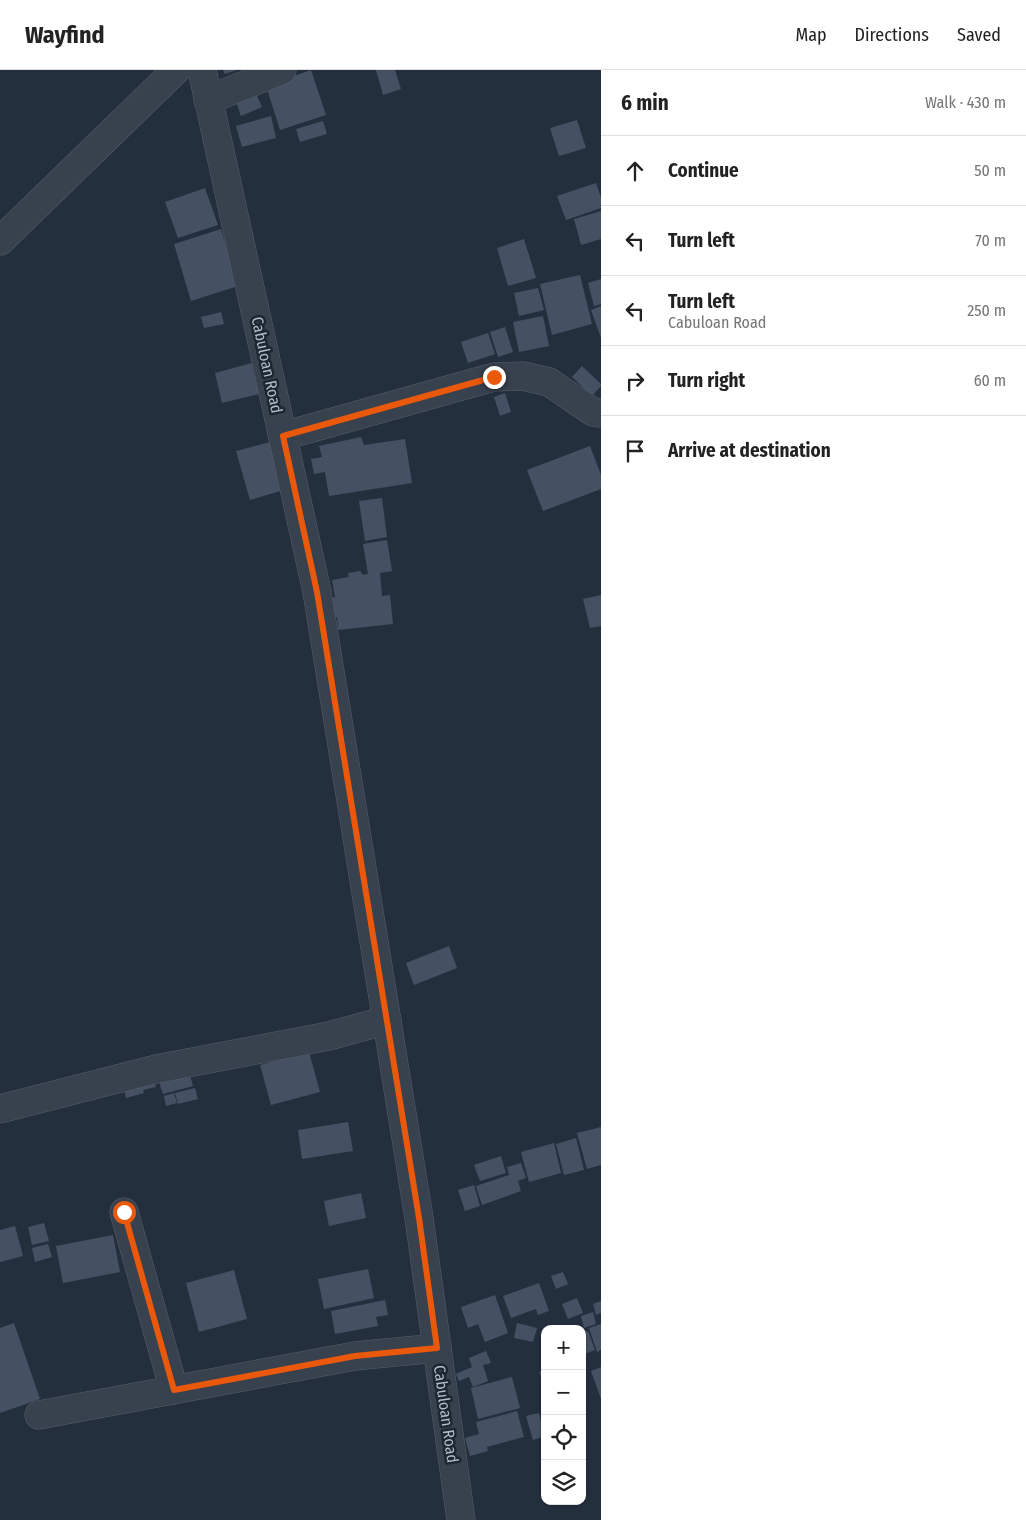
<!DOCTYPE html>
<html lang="en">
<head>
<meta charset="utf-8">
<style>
  body { margin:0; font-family:"Fira Sans Condensed",sans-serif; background:#f6f6f6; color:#222 }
  .controls { position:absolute; right:15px; bottom:15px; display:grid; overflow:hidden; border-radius:10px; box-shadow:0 1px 4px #0004 }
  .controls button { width:45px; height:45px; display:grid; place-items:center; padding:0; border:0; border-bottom:1px solid #e0e0e0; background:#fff; color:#222; font:25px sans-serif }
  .stop { position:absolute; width:15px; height:15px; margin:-11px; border:4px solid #ea580c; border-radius:50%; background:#fff }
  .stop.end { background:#ea580c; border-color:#fff; box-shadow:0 1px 5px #0008 }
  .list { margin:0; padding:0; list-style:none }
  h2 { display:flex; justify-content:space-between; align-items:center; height:65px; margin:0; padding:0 20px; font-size:21px }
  h2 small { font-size:16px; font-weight:400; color:#767676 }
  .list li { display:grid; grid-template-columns:32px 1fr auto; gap:15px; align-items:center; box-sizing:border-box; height:70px; padding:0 20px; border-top:1px solid #e0e0e0 }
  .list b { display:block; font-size:19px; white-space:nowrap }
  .list p { margin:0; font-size:16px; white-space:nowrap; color:#767676 }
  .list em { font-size:16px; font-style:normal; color:#767676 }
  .icon { flex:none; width:28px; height:28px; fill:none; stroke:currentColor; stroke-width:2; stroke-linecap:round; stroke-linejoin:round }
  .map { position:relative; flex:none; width:601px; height:1450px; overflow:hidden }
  header { display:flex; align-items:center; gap:30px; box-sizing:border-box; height:70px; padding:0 25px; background:#fff; border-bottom:1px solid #e0e0e0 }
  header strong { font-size:24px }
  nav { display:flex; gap:28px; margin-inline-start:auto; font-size:18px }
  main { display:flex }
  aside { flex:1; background:#fff }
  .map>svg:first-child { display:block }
  .building { fill:#455162 }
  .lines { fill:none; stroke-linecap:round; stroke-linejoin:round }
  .minor-casing { stroke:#565f6c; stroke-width:29 }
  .minor { stroke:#38414e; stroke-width:28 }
  .route { stroke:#ea580c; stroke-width:6 }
  .labels { text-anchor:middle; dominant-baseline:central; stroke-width:5; stroke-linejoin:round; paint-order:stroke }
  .street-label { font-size:16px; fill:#b4bcc9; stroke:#1d2633 }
</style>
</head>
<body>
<header>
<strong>Wayfind</strong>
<nav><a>Map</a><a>Directions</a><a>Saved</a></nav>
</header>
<main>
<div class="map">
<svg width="601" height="1450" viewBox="0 0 601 1450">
  <rect width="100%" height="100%" fill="#242f3e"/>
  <g class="building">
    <path d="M223,0H237L225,4Z"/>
    <path d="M311,0L326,45L280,60L266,16Z"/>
    <path d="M376,0H395L401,19L383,25Z"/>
    <path d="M255,21L262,37L241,46L235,29Z"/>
    <path d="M271,46L276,68L242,77L236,56Z"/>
    <path d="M577,50L586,78L559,86L550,58Z"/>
    <path d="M323,51L327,64L300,72L296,59Z"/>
    <path d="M596,113L601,128V138L566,150L557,126Z"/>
    <path d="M205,118L218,155L178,168L165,132Z"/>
    <path d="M601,141V169L581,175L574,149Z"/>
    <path d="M221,159L238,216L191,231L174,174Z"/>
    <path d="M524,169L536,208L508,216L497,178Z"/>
    <path d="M580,205L592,254L552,265L540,214Z"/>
    <path d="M601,209V234L594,236L588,213Z"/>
    <path d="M538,218L544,240L519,246L514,223Z"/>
    <path d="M601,236V268L591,240Z"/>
    <path d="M221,242L224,254L204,258L201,247Z"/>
    <path d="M543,246L549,276L519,282L513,252Z"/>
    <path d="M505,257L513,282L498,287L490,262Z"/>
    <path d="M488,263L495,284L468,293L461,272Z"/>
    <path d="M252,293L259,324L222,333L215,303Z"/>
    <path d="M582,296L601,314V316L592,326L572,307Z"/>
    <path d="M505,323L511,342L500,346L494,327Z"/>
    <path d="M361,367L364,375L405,369L412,413L329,426L325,402L314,404L311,389L322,387L319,376Z"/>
    <path d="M270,372L284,420L250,430L236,381Z"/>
    <path d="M590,376L601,405V419L543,441L527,400Z"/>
    <path d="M382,428L387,467L365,471L359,431Z"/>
    <path d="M387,470L392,501L380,503L382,526L390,525L393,554L338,560L337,547L329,548L326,529L335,527L332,510L349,507L348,503L360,501L363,505L368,504L363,474Z"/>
    <path d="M601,525V556L590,558L583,529Z"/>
    <path d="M449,876L457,898L414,915L406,893Z"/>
    <path d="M309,982L320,1022L271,1035L260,995Z"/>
    <path d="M188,998L193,1016L163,1024L157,1006Z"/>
    <path d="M152,1002L156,1017L143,1020L144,1023L126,1028L122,1010Z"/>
    <path d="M195,1018L198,1029L178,1034L175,1023Z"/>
    <path d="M174,1023L177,1033L166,1036L164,1026Z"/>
    <path d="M348,1052L353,1081L302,1089L298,1060Z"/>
    <path d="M601,1057V1095L587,1099L577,1063Z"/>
    <path d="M576,1068L584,1100L564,1105L556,1074Z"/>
    <path d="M554,1073L561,1103L529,1112L521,1082Z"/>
    <path d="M501,1086L506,1103L480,1111L474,1095Z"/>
    <path d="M521,1093L526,1108L518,1111L521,1121L482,1135L476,1116L509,1105L507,1097Z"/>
    <path d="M474,1115L480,1136L465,1141L458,1120Z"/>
    <path d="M361,1123L366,1148L329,1156L324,1131Z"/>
    <path d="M44,1153L49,1171L32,1175L28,1157Z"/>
    <path d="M15,1156L23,1186L0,1192V1160Z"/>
    <path d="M113,1165L120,1202L63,1213L56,1176Z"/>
    <path d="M48,1174L52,1187L35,1192L32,1178Z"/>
    <path d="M368,1199L374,1228L324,1239L318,1209Z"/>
    <path d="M234,1200L247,1249L199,1262L186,1213Z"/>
    <path d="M563,1202L568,1214L556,1219L551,1206Z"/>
    <path d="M539,1213L549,1241L538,1245L536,1239L511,1248L503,1226Z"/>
    <path d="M495,1225L508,1263L485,1272L478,1254L468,1258L461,1237Z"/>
    <path d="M577,1228L583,1243L568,1249L562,1234Z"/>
    <path d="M385,1230L388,1245L376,1247L378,1256L335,1264L331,1241Z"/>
    <path d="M601,1231V1243L596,1245L593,1234Z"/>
    <path d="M593,1242L596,1254L584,1258L581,1246Z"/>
    <path d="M14,1253L40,1329L0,1343V1258Z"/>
    <path d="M517,1253L537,1258L533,1272L514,1268Z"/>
    <path d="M601,1254V1280L597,1282L589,1258Z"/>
    <path d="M588,1261L595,1280L582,1285V1263Z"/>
    <path d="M486,1281L491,1293L483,1295L488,1311L473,1317L469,1307L459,1311L456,1304L472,1297L469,1288Z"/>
    <path d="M601,1297V1329L591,1301Z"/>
    <path d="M545,1300V1318L539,1302Z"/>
    <path d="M512,1307L520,1338L478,1349L471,1318Z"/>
    <path d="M517,1341L524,1367L487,1377L488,1381L470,1386L465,1368L479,1364L476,1352Z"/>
    <path d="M539,1343L545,1366L533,1370L526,1346Z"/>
  </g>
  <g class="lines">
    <defs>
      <g id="minor">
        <path d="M202,0L317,522L419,1148L461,1450"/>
        <path d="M208,30L282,0"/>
        <path d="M0,171L176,0"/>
        <path d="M283,366L494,307L523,306L549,312L593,342L601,343"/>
        <path d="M0,1039L156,999L329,966L387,950"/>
        <path d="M124,1142L174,1320"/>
        <path d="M39,1345L355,1286L437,1278"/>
      </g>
    </defs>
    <use href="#minor" class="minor-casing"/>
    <use href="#minor" class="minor"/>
  </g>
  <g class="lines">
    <path class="route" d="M124,1142L174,1320L355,1286L437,1278L419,1148L317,522L283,366L494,307"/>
  </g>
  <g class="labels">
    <g class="street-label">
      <text transform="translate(267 295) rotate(78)">Cabuloan Road</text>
      <text transform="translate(446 1344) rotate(82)">Cabuloan Road</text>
    </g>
  </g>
</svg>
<div class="controls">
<button>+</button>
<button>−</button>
<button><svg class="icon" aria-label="locate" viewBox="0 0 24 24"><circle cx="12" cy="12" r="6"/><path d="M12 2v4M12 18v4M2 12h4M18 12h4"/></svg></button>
<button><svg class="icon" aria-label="layers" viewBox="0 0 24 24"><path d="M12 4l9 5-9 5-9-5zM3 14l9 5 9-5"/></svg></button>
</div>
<div class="stop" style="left:124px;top:1142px"></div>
<div class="stop end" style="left:494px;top:307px"></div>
</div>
<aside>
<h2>6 min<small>Walk · 430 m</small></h2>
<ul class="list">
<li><svg class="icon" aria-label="ahead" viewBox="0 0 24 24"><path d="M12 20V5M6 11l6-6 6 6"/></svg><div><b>Continue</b></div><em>50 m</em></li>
<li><svg class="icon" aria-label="left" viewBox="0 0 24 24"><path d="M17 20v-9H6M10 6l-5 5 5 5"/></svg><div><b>Turn left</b></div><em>70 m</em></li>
<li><svg class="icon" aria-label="left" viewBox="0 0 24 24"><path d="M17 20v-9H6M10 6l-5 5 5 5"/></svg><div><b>Turn left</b><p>Cabuloan Road</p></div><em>250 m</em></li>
<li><svg class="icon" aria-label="right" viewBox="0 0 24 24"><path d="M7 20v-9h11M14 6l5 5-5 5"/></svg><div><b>Turn right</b></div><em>60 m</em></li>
<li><svg class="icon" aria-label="arrive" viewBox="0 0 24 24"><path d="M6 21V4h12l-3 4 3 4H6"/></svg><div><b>Arrive at destination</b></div></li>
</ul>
</aside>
</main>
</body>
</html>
